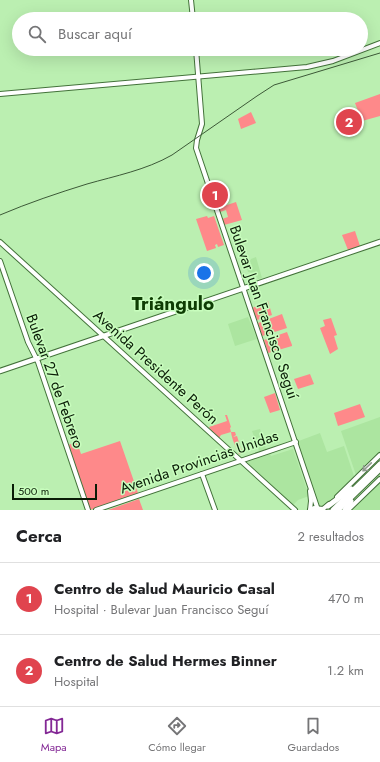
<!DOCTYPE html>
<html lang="es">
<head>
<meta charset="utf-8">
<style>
  body { margin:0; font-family:Jost,sans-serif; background:#f2f2f2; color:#202124 }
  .scale { position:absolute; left:12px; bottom:10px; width:85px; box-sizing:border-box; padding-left:4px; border:2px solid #091c06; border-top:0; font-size:11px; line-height:14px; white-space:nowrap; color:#091c06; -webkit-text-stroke:3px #c8fdbd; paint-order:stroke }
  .you { position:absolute; left:204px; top:273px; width:14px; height:14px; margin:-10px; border:3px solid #fff; border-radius:50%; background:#1a73e8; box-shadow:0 0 0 6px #1a73e833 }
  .badge { display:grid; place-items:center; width:26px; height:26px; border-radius:50%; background:#832895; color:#fff; font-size:13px; font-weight:700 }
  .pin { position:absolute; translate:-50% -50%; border:2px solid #fff; box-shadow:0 1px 4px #0006 }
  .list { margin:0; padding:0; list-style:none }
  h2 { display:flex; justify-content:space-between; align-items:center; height:52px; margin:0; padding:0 16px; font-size:17px }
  h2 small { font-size:13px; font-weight:400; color:#757577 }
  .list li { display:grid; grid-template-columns:26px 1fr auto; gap:12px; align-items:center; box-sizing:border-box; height:72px; padding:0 16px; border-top:1px solid #e0e0e0 }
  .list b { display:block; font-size:15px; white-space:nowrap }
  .list p { margin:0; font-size:13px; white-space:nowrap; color:#757577 }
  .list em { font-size:13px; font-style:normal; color:#757577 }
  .icon { flex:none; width:22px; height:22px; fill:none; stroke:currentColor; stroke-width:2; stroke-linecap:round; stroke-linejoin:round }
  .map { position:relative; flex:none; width:380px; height:510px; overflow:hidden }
  .search { position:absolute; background:#fff; box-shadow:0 4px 16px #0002; left:12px; right:12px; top:12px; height:44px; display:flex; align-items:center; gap:10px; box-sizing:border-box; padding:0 14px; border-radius:22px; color:#757577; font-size:15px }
  .sheet { height:196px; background:#fff }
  nav { display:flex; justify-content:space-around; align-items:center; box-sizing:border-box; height:56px; border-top:1px solid #e0e0e0; background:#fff; font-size:11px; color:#757577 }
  nav a { display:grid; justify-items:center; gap:2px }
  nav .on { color:#832895 }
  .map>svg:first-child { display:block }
  .built { fill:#ace5a0 }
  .green { fill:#fe898a }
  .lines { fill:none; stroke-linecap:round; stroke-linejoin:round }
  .minor-casing { stroke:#43723a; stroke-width:4.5 }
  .major-casing { stroke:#43723a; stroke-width:6 }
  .highway-casing { stroke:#43723a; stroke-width:7 }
  .minor { stroke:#fff; stroke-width:2.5 }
  .major { stroke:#fff; stroke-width:4 }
  .highway { stroke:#fff; stroke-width:5 }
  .rail { stroke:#3c5937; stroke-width:1 }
  .oneway { stroke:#90998f }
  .labels { text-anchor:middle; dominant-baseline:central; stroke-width:3; stroke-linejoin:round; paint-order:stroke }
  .street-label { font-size:15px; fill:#091c06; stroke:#c8fdbd }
  .district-label { font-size:19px; font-weight:bold; fill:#0e3d03; stroke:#c8fdbd }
</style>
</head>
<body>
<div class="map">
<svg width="380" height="510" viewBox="0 0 380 510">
  <rect width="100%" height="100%" fill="#bbefb1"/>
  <g class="built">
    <path d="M256,257L262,278L258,279L254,273L248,272L247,268L251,263L250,261L251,259Z"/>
    <path d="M248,317L257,339L235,346L228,324Z"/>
    <path d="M380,417V453L357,475H356L341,431Z"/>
    <path d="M260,429L266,449L259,451L252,431Z"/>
    <path d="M320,433L327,452L344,446L355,479L328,506L318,510L296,442Z"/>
    <path d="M293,449L309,496L298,500L293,505L247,463V462L270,454L271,456Z"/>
    <path d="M380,479V510H348Z"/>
  </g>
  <g class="green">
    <path d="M380,94V116L355,123L361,120L357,117L360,116L355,103Z"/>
    <path d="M251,112L256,123L241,129L238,119Z"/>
    <path d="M236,202L242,220L224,225L222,219L228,217L226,210L220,212L218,208Z"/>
    <path d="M207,216L208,218L214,216L224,245L218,247L217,244L215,245L216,248L207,251L196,219Z"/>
    <path d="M355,231L360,246L348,250L342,235Z"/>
    <path d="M268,301L272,315L257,320L252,308Z"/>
    <path d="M282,314L287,328L262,336L258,323Z"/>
    <path d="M331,318L337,335L334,336L338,349L330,354L320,328L325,326L323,320Z"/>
    <path d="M287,332L292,345V346L268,353L264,340Z"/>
    <path d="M310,374L314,384L298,389L294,379Z"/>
    <path d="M275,393L280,410L270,413L264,397Z"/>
    <path d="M360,404L365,417L338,426L334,413Z"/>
    <path d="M225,415H227L231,427L230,428L231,432H235L236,435L233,437L237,436C239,441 239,447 243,451L241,454H239C236,447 232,440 231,432L221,435L219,438L210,429L209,427L227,421Z"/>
    <path d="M120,441L138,493L90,510L68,445L77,442L81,454Z"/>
    <path d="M139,499L143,510H108Z"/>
  </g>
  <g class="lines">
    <defs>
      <g id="minor">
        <path d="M0,370L380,241"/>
        <path d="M0,372L380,243"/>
      </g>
      <g id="major">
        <path d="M191,0L193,19"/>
        <path d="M196,49L202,124L197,140L196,148L318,510"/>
        <path d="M0,94L307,67L333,61L380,43"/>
        <path d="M0,242L295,510"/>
        <path d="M0,261L28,342L38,362L88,510"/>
        <path d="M202,474L215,510"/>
        <path d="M310,491L311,501L310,510"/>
        <path d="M337,497L380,455"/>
        <path d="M96,510L296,442"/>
        <path d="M310,510L314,508L323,509L329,504"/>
        <path d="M348,510L380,479"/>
      </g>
      <g id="highway">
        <path d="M328,506L351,489"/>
        <path d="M333,510L380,464"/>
        <path d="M338,510L380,469"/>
        <path d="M345,510L351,501"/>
      </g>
    </defs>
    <use href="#minor" class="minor-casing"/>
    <use href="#major" class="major-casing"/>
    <use href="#highway" class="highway-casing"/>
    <use href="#minor" class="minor"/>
    <use href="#major" class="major"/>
    <use href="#highway" class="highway"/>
    <path class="rail" d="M0,215C28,203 58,193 87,184C115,176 146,170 172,155L257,96L274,85L380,53"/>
  </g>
  <defs><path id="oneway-shaft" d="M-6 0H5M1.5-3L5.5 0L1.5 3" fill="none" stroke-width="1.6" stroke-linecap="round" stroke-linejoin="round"/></defs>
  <use class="oneway" href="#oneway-shaft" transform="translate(367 467) rotate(136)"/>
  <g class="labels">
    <g class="street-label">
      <text transform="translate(264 312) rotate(71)">Bulevar Juan Francisco Seguí</text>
      <text transform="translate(156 367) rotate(42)">Avenida Presidente Perón</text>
      <text transform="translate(55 381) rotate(70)">Bulevar 27 de Febrero</text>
      <text transform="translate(199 462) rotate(-19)">Avenida Provincias Unidas</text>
    </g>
    <g class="district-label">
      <text x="173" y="303">Triángulo</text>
    </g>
  </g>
</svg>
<div class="scale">500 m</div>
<div class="you"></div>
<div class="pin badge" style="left:215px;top:195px;background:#e0444e">1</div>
<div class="pin badge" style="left:349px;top:122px;background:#e0444e">2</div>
<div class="search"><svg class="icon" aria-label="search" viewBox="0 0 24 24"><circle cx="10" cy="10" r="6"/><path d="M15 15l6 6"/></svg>Buscar aquí</div>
</div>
<section class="sheet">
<h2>Cerca<small>2 resultados</small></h2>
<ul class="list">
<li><span class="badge" style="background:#e0444e">1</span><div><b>Centro de Salud Mauricio Casal</b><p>Hospital · Bulevar Juan Francisco Seguí</p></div><em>470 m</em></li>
<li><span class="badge" style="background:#e0444e">2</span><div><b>Centro de Salud Hermes Binner</b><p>Hospital</p></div><em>1.2 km</em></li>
</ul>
</section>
<nav>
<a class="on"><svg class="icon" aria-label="map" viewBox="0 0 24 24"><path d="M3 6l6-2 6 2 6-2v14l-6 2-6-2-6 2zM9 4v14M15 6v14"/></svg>Mapa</a>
<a><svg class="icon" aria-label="directions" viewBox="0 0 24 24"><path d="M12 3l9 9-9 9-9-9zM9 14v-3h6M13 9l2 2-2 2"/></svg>Cómo llegar</a>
<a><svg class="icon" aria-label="saved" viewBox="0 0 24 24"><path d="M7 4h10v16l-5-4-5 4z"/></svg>Guardados</a>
</nav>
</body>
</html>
